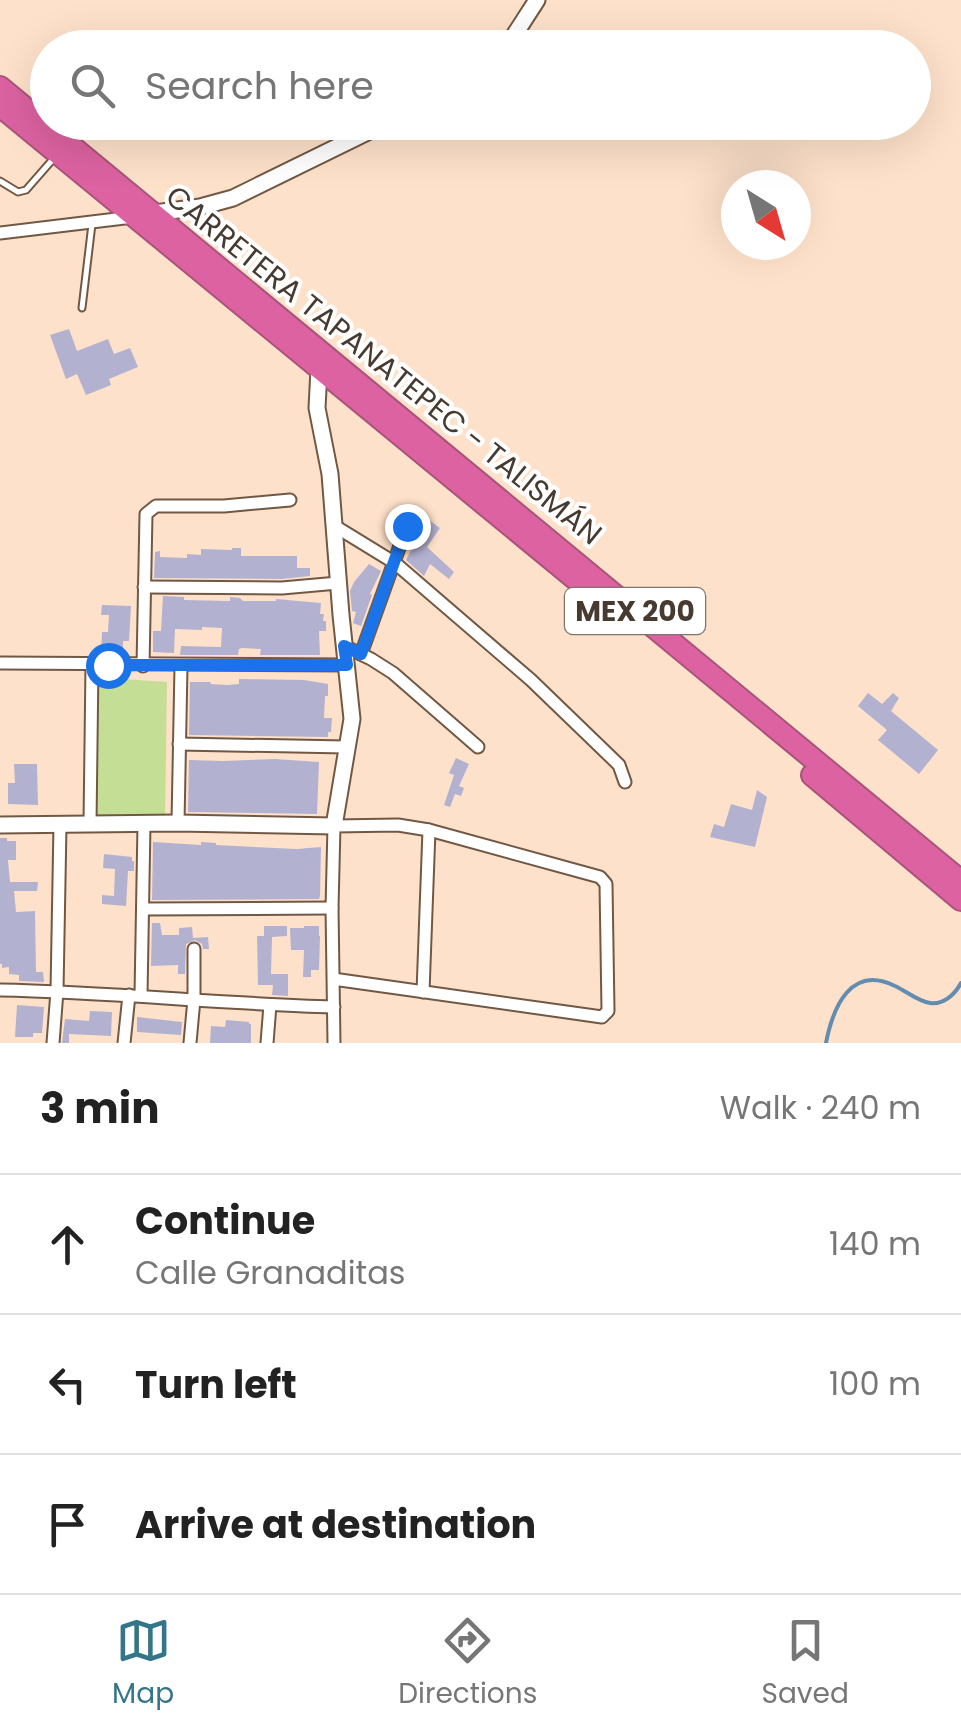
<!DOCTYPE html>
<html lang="en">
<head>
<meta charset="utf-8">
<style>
  body { margin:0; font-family:Poppins,sans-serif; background:#f2f2f2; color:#222 }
  .compass { position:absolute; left:721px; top:170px; width:90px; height:90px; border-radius:50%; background:#fff; box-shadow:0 10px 40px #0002; rotate:143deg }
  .stop { position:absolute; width:30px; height:30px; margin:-22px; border:8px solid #1a73e8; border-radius:50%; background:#fff }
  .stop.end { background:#1a73e8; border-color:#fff; box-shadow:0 2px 10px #0008 }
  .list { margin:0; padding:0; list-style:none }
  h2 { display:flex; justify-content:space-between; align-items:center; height:130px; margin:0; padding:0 40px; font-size:42px }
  h2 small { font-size:32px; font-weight:400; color:#767676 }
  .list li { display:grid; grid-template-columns:65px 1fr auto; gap:30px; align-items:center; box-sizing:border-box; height:140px; padding:0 40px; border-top:2px solid #e0e0e0 }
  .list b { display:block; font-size:38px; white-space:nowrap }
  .list p { margin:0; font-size:32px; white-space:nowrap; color:#767676 }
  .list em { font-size:32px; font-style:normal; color:#767676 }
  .icon { flex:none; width:55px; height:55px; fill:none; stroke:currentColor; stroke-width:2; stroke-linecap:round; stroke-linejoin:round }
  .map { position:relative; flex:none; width:961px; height:1043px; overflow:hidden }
  .search { position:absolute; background:#fff; box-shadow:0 10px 40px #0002; left:30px; right:30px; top:30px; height:110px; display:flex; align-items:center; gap:25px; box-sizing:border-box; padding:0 35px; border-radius:55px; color:#767676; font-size:38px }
  .sheet { height:550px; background:#fff }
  nav { display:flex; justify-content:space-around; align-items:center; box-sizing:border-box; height:140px; border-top:2px solid #e0e0e0; background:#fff; font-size:28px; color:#767676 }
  nav a { display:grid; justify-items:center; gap:5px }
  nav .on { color:#357589 }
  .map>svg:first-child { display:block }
  .green { fill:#c4df95 }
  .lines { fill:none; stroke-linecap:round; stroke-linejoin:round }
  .stream { stroke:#628db0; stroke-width:4 }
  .building { fill:#b3b1d0 }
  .lane-casing { stroke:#715844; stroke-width:9 }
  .street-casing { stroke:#715844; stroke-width:15 }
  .secondary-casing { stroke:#715844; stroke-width:19 }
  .highway-casing { stroke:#a8547a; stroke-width:24 }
  .lane { stroke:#fff; stroke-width:5 }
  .street { stroke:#fff; stroke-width:11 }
  .secondary { stroke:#fff; stroke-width:15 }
  .highway { stroke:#dc62a1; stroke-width:20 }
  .route { stroke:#1a73e8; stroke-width:12 }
  .labels { text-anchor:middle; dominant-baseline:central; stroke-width:8; stroke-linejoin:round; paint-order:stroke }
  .shield { fill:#fff; stroke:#7e756f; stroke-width:2.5 }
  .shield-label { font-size:28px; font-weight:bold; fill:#463a31 }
  .street-label { font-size:30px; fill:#463a31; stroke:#fff }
</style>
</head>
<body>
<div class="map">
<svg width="961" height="1043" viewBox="0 0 961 1043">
  <rect width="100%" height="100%" fill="#fee1ca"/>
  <path class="green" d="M93,677L167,682L165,822L91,819Z"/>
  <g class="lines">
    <path class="stream" d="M826,1043C833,1007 851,964 895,986C906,991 919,1002 930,1003C944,1005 955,994 961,983"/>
  </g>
  <g class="building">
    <path d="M69,329L77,351L108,339L114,354L130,348L138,367L109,379L111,385L86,395L77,374L66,379L50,335Z"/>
    <path d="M429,520L440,528L427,547L454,572L449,579L430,564L424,576L406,560L417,538L413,536L416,527L419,523L425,526Z"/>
    <path d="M232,548H241V556H297V568H310V576L282,579L154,578L155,552L160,551V557L187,558V554L201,555V549L232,550Z"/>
    <path d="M369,564L381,571L370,594L372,595L361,626L353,623L356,612L352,611L350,591L354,582Z"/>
    <path d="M163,596L184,597V600L230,601V597L240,598L243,601H276V599L321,603L320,614H324L323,621H326V631H319L320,655H260L261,649L242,648L239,649L238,655H180L181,646L221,647L222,628L202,627V630L175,629L174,653L153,652V631H161Z"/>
    <path d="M102,605L131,606L129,641H123V654H101L102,632H108L109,615H101Z"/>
    <path d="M239,679L304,680L328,684V696H325L324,718H332L331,732H328V737L189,735L190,682H211L210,684L227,685L239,684Z"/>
    <path d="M868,693L882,704L893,693L899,698L891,711L938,750L919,774L878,740L887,730L858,706Z"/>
    <path d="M456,758L469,764L459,786L464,788L461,796L455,794L450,807L444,805L454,775L449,773Z"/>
    <path d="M275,759L319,762L317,814L188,812L189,760L223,761Z"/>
    <path d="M14,764H37L38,805L8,804V783H15Z"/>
    <path d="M757,790L767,797L755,847L710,837L714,824L724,827L731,804L752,810Z"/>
    <path d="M0,838H7V841H16V860H8L10,882H38L37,891H14L16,912L35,911L36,972H43L44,982L19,981V975L9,974V967L2,968V964H0Z"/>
    <path d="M153,842L201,845V842L216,843V845L297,849L321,847L320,896L319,899L152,900Z"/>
    <path d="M104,854L132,857V861H134V871H128L126,906L102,904V895L114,896L115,869L103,868Z"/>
    <path d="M152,923H160L162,935H179V928L192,927L193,938L208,937L209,949H203L202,944L195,940L186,944L185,974H178V965L151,966Z"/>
    <path d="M264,926H287V936L272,937L271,974H288V996L272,995L273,985H258L257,936H264Z"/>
    <path d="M304,926H319V936H320L319,970H311V977H303L304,950H291L290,928H304Z"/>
    <path d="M17,1005L44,1007L42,1033H33V1037H15Z"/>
    <path d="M90,1011L112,1012L111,1036L69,1034V1043H62L65,1019L89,1021Z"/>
    <path d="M137,1017L182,1022L181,1035L137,1032Z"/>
    <path d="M226,1020L249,1022V1024H251V1043H210L211,1026L225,1027Z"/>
  </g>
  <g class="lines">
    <defs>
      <g id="lane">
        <path d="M0,181L18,192L26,190L54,158"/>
        <path d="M82,308L92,224"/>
      </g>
      <g id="street">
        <path d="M0,233L133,217"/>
        <path d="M333,525L395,563L531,680L619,765L625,782"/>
        <path d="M144,587L282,588L338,583"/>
        <path d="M344,646L371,659L393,673L478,747"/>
        <path d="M361,654L407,526"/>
        <path d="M0,663L347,665"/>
        <path d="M143,666L146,514L156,506H224L290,500"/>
        <path d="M179,744L346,747"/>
        <path d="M178,823L181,666"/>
        <path d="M90,824L92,665"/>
        <path d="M143,909L332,908"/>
        <path d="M333,979L602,1017L608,1011L606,884L600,877L429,830L398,825L334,826L332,908L334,1043"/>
        <path d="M0,990C112,992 222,1004 334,1007"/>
        <path d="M423,992L429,830"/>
        <path d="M141,995L144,824"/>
        <path d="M53,1043L57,991L60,825"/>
        <path d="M124,1043L129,995"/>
        <path d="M190,1043L194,999V949"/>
        <path d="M267,1043L270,1005"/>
      </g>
      <g id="secondary">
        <path d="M506,48L537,0"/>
        <path d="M147,214L200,207L233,198L388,122"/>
        <path d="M0,825L178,823L334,826L352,719L341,615L330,474L317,408L319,369"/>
      </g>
      <g id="highway">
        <path d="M0,87L961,881"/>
        <path d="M0,106L624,619"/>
        <path d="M812,775L961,900"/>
      </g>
    </defs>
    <use href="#lane" class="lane-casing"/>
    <use href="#street" class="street-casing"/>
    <use href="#secondary" class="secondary-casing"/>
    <use href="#highway" class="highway-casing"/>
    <use href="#lane" class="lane"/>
    <use href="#street" class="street"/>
    <use href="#secondary" class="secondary"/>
    <use href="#highway" class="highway"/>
  </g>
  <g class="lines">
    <path class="route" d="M108,665H347L344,646L361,654L407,526"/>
  </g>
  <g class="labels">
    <rect class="shield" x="565" y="588" width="140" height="46" rx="8"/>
    <g class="shield-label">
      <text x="635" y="611">MEX 200</text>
    </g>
    <g class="street-label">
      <text transform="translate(384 365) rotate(39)">CARRETERA TAPANATEPEC - TALISMÁN</text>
    </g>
  </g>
</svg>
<svg class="compass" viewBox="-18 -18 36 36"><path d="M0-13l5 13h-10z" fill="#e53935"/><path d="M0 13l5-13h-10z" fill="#767676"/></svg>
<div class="stop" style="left:108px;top:665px"></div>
<div class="stop end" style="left:407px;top:526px"></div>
<div class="search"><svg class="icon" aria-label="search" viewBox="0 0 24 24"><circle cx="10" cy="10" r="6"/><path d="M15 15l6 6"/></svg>Search here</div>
</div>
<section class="sheet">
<h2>3 min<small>Walk · 240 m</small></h2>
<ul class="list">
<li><svg class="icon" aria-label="ahead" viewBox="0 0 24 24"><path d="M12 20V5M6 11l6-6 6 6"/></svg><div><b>Continue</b><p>Calle Granaditas</p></div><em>140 m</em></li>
<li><svg class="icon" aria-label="left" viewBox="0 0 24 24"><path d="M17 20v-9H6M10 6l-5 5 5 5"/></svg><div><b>Turn left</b></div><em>100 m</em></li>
<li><svg class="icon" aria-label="arrive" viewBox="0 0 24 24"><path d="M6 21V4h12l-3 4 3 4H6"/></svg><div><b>Arrive at destination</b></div></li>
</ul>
</section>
<nav>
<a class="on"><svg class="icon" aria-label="map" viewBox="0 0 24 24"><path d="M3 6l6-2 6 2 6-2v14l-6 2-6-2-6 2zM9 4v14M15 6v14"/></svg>Map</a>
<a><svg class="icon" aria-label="directions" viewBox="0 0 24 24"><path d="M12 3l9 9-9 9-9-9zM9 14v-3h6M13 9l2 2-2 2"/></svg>Directions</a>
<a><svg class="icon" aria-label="saved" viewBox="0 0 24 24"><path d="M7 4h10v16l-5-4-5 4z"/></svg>Saved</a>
</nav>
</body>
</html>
